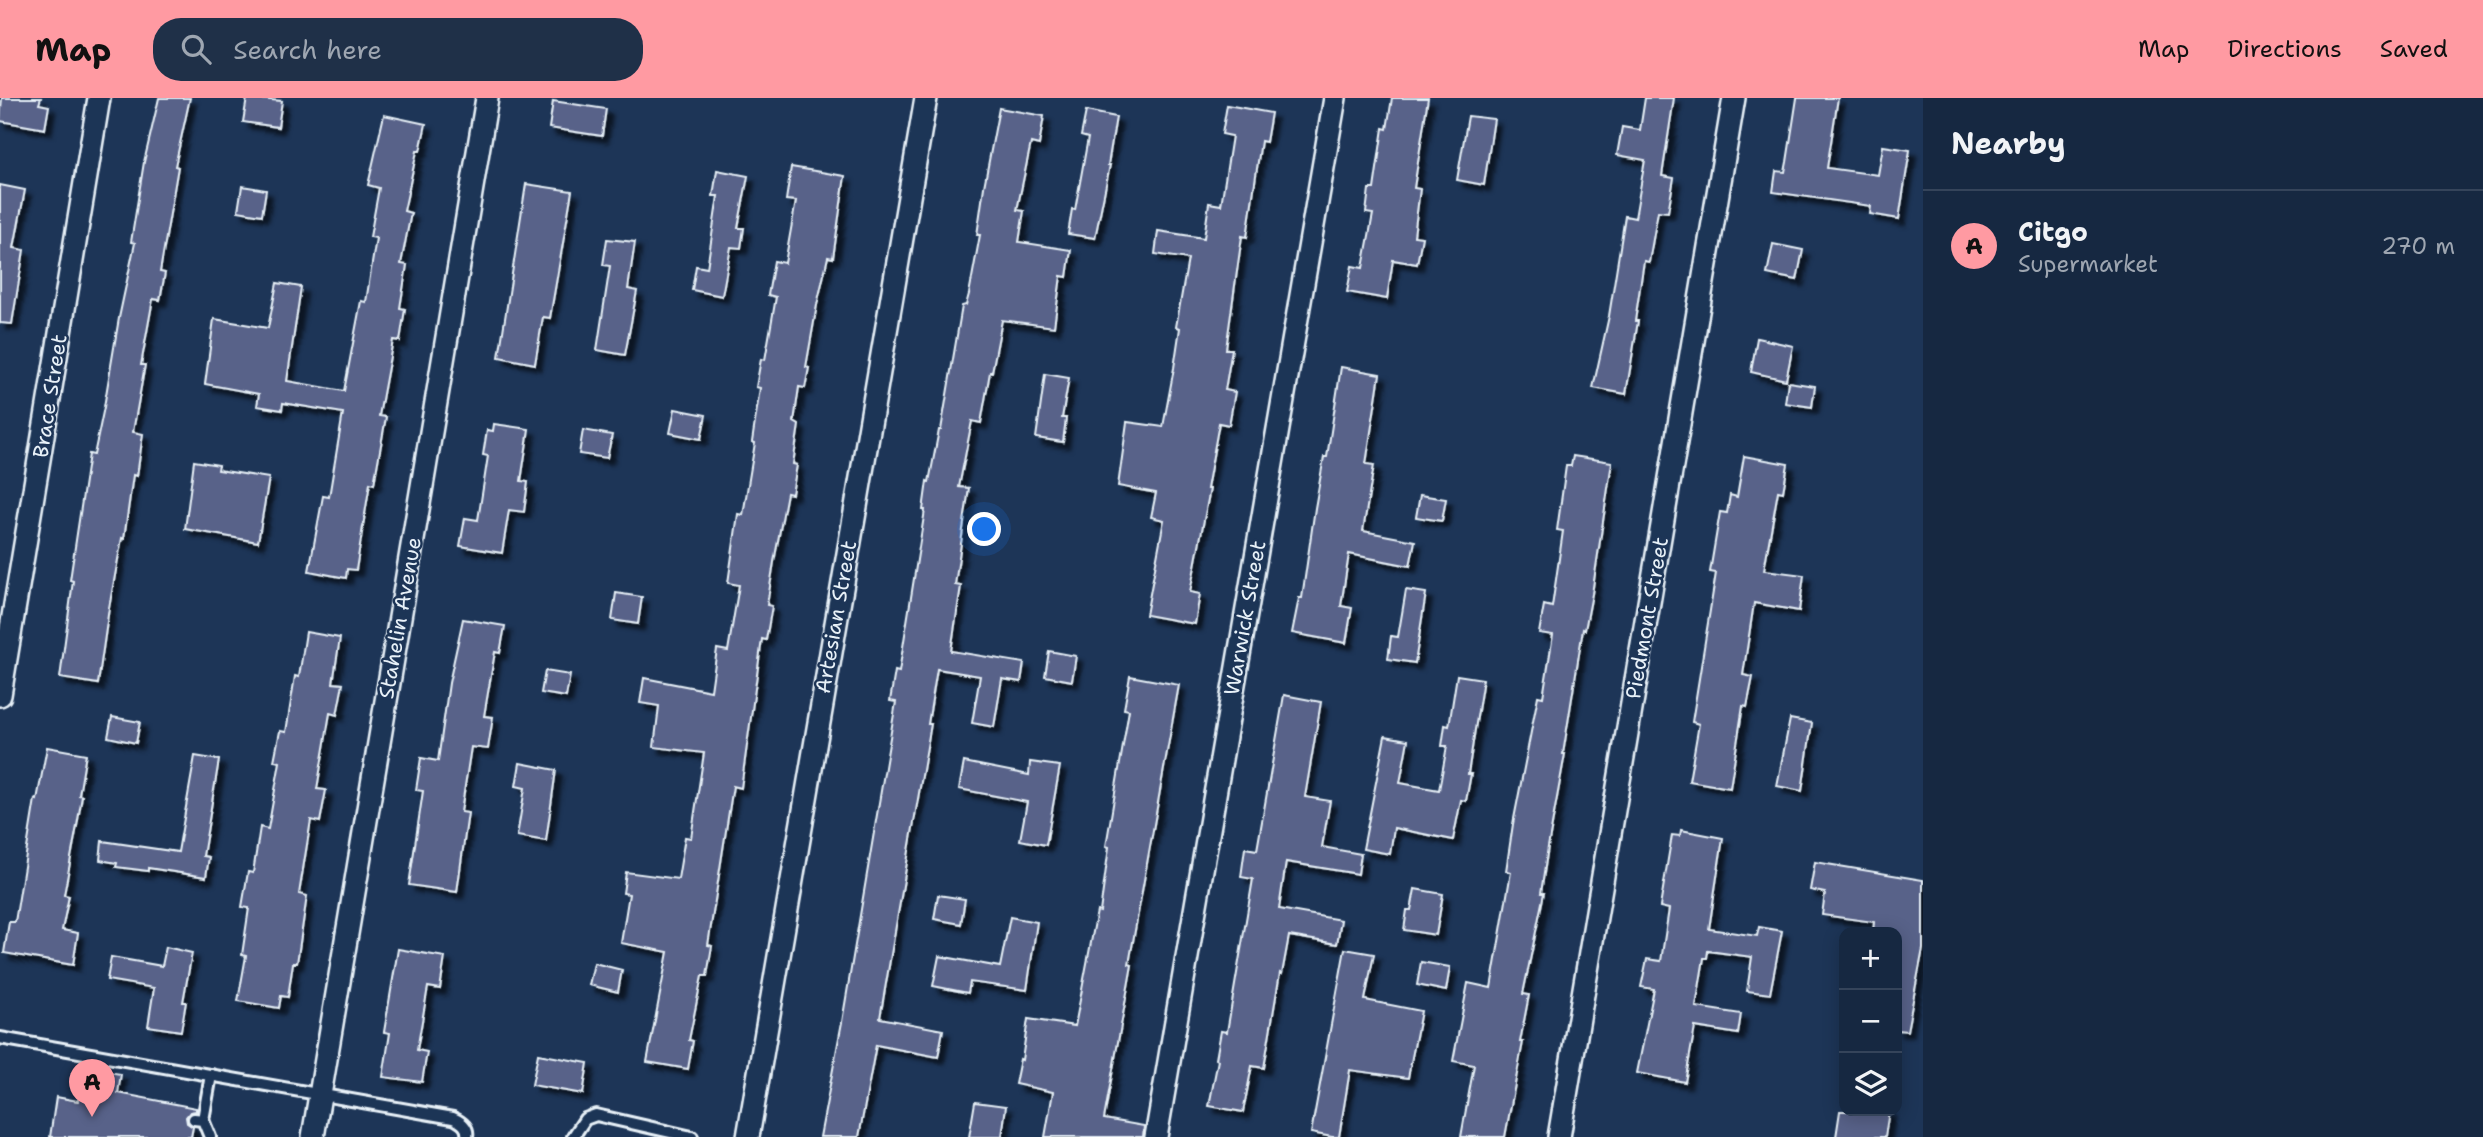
<!DOCTYPE html>
<html lang="en">
<head>
<meta charset="utf-8">
<style>
  body { margin:0; font-family:"Shantell Sans",sans-serif; background:#1f3048; color:#f1f3f6 }
  .controls { position:absolute; right:21px; bottom:21px; display:grid; overflow:hidden; border-radius:14px; box-shadow:0 4px 18px #0003 }
  .controls button { width:63px; height:63px; display:grid; place-items:center; padding:0; border:0; border-bottom:2px solid #35445a; background:#162841; color:#f1f3f6; font:35px sans-serif }
  .you { position:absolute; left:985px; top:432px; width:24px; height:24px; margin:-18px; border:5px solid #fff; border-radius:50%; background:#1a73e8; box-shadow:0 0 0 10px #1a73e833 }
  .badge { display:grid; place-items:center; width:46px; height:46px; border-radius:50%; background:#ff9aa2; color:#111; font-size:23px; font-weight:700 }
  .pin { position:absolute; translate:-50% -58px; filter:drop-shadow(0 2px 4px #0008) }
  .pin::after { content:''; position:absolute; top:37px; width:24px; height:21px; background:inherit; clip-path:polygon(0 0,100% 0,50% 100%) }
  .list { margin:0; padding:0; list-style:none }
  h2 { display:flex; justify-content:space-between; align-items:center; height:91px; margin:0; padding:0 28px; font-size:30px }
  h2 small { font-size:23px; font-weight:400; color:#9ea6b1 }
  .list li { display:grid; grid-template-columns:46px 1fr auto; gap:21px; align-items:center; box-sizing:border-box; height:112px; padding:0 28px; border-top:2px solid #35445a }
  .list b { display:block; font-size:26px; white-space:nowrap }
  .list p { margin:0; font-size:23px; white-space:nowrap; color:#9ea6b1 }
  .list em { font-size:23px; font-style:normal; color:#9ea6b1 }
  .icon { flex:none; width:38px; height:38px; fill:none; stroke:currentColor; stroke-width:2; stroke-linecap:round; stroke-linejoin:round }
  .map { position:relative; flex:none; width:1923px; height:1039px; overflow:hidden }
  header { display:flex; align-items:center; gap:42px; box-sizing:border-box; height:98px; padding:0 35px; background:#ff9aa2; color:#111 }
  header strong { font-size:33px }
  nav { display:flex; gap:38px; margin-inline-start:auto; font-size:24px }
  .search { width:490px; height:63px; background:#1f3048; display:flex; align-items:center; gap:18px; box-sizing:border-box; padding:0 24px; border-radius:28px; color:#9ea6b1; font-size:26px }
  main { display:flex }
  aside { flex:1; background:#162841 }
  .map>svg:first-child { display:block }
  .building { fill:#596289; stroke:#e8f1f8; stroke-width:2; filter:url(#shadow) }
  .lines { fill:none; stroke-linecap:round; stroke-linejoin:round }
  .service-casing { stroke:#e8f1f8; stroke-width:16 }
  .minor-casing { stroke:#e8f1f8; stroke-width:26 }
  .service { stroke:#1d3557; stroke-width:10 }
  .minor { stroke:#1d3557; stroke-width:21 }
  .labels { text-anchor:middle; dominant-baseline:central; stroke-width:5; stroke-linejoin:round; paint-order:stroke }
  .street-label { font-size:21px; fill:#e8f1f8; stroke:#1d3557 }
</style>
</head>
<body>
<header>
<strong>Map</strong>
<div class="search"><svg class="icon" aria-label="search" viewBox="0 0 24 24"><circle cx="10" cy="10" r="6"/><path d="M15 15l6 6"/></svg>Search here</div>
<nav><a>Map</a><a>Directions</a><a>Saved</a></nav>
</header>
<main>
<div class="map">
<svg width="1923" height="1039" viewBox="0 0 1923 1039">
  <defs>
    <filter id="shadow"><feDropShadow dx="6" dy="6" stdDeviation="2" flood-color="#0009"/></filter>
  </defs>
  <rect width="100%" height="100%" fill="#1d3557"/>
  <filter id="ink" filterUnits="userSpaceOnUse"><feTurbulence type="fractalNoise" baseFrequency=".0143" numOctaves="2"/><feDisplacementMap in="SourceGraphic" scale="14" xChannelSelector="R" yChannelSelector="G"/><feConvolveMatrix kernelMatrix="1 2 1 2 8 2 1 2 1" color-interpolation-filters="sRGB"/></filter>
  <g filter="url(#ink)">
    <g class="building">
      <path d="M2,0H41L39,6L49,8L45,31L0,23Z"/>
      <path d="M159,0H190L175,68L178,69L160,174L165,175L160,202L153,201L141,267H145L133,334L143,336L137,378L133,377L124,441L122,440L109,510L98,586L60,580L73,483L70,482L89,356L94,357L104,309L119,220L135,145L131,144L144,64Z"/>
      <path d="M247,0L282,3L278,29L243,24Z"/>
      <path d="M1392,0H1428L1414,90L1420,91L1414,138L1422,139L1417,166L1393,162L1387,201L1347,194L1352,168L1363,170L1373,116L1366,115L1369,91H1374L1383,30L1387,31Z"/>
      <path d="M1645,0H1674L1662,78L1674,80L1668,114L1658,113L1649,164L1644,163L1635,223H1638L1626,296L1593,290L1609,218L1625,118L1635,120L1645,62L1617,57L1622,29L1640,32Z"/>
      <path d="M1797,0H1838L1827,70L1878,77L1883,48L1910,52L1899,121L1870,116L1871,108L1773,94L1776,73L1785,74L1787,64Z"/>
      <path d="M553,3L606,11L602,38L549,30Z"/>
      <path d="M1227,7L1271,15L1266,44L1261,43L1247,139L1242,138L1226,251H1232L1225,292L1235,294L1229,327L1219,325L1207,391H1210L1190,494L1200,496L1195,526L1146,517L1164,422L1151,419L1156,395L1118,388L1127,324L1163,329L1174,270L1180,230L1176,229L1188,161L1155,156L1158,133L1204,140L1209,105L1221,107L1232,38L1222,36Z"/>
      <path d="M999,10L1044,18L1039,47L1031,45L1017,112L1024,113L1019,144L1071,152L1067,179L1061,178L1054,229L1002,222L992,274H990L981,325L972,323L959,389L969,390L955,487L961,488L951,553L1024,565L1021,584L1002,581L994,629L972,625L980,578L937,571L928,626H931L880,920L943,932L938,959L876,947L859,1039H820L842,924L896,604L890,603L895,573L899,574L925,412H923L927,383L929,384L939,332H941L962,208L966,207L969,196L980,137H977L984,89Z"/>
      <path d="M1086,13L1116,19L1108,67H1110L1095,140L1068,136L1072,111L1075,112L1088,40L1081,38Z"/>
      <path d="M384,17L426,26L420,53H417L404,113L411,115L401,166L407,167L400,210L405,211L400,243L393,242L379,318L386,319L374,386L370,385L356,472L347,471L346,480L309,473L323,398L329,399L343,315L283,305L282,312L257,308L259,296L205,286L214,221L268,230L277,185L301,189L287,283L344,293L361,203L366,204L376,140L370,139L379,90L368,87Z"/>
      <path d="M1468,18L1494,21L1484,87L1457,82Z"/>
      <path d="M791,69L845,78L833,160L828,159L817,207L806,269L809,270L805,290L799,289L794,324L799,327L793,366L797,367L792,396L787,395L774,464L767,507L772,508L766,542L762,541L741,690L733,688L708,847L712,848L707,878H702L689,942L693,943L688,971L647,964L668,854L621,845L629,796L623,795L626,774L678,781L685,739L691,740L704,655L654,649L659,608L640,605L644,580L711,593L717,551L728,553L739,487L728,485L738,416L743,417L755,345L752,344L760,290L756,289L761,261L765,262L776,199L768,197L774,163L785,165L796,103L786,102Z"/>
      <path d="M717,72L748,78L738,130H744L741,150L731,149L722,198L692,192L696,168L707,170L718,98H713Z"/>
      <path d="M526,86L572,93L550,220L543,219L535,266L499,259Z"/>
      <path d="M0,87L25,92L14,150L24,152L12,226L0,225Z"/>
      <path d="M242,88L266,92L262,117L238,113Z"/>
      <path d="M607,141L635,144L628,191L637,193L625,257L597,252L610,168L603,167Z"/>
      <path d="M1773,146L1803,152L1797,182L1767,176Z"/>
      <path d="M1757,240L1793,248L1786,282L1751,274Z"/>
      <path d="M1341,269L1380,276L1366,366L1374,367L1363,433L1415,443L1410,468L1349,456L1341,508L1352,510L1346,545L1292,535L1299,500H1302L1315,410L1324,359H1327Z"/>
      <path d="M1045,276L1069,280L1062,320H1066L1063,344L1036,340Z"/>
      <path d="M1788,284L1815,288L1812,309L1785,305Z"/>
      <path d="M675,311L706,317L701,341L670,335Z"/>
      <path d="M494,326L529,331L521,383L528,384L524,414L509,412L502,455L460,448L465,420L478,422L488,358L483,357L487,332L493,333Z"/>
      <path d="M583,332L612,337L607,360L579,356Z"/>
      <path d="M1573,358L1612,364L1592,496L1585,532L1583,531L1563,656H1565L1548,749L1541,795H1544L1523,896L1529,897L1520,944H1523L1505,1039H1461L1474,967L1453,963L1468,885L1491,890L1511,774L1506,773L1513,726L1538,598L1543,599L1553,537L1539,535L1544,507L1552,509L1563,433L1557,432L1566,368H1571Z"/>
      <path d="M1744,358L1788,366L1783,394L1778,393L1764,472L1804,477L1799,513L1754,505L1743,577L1753,579L1747,609L1743,608L1730,690L1689,683L1699,626L1692,624L1716,475L1710,474L1720,414L1727,415L1730,397L1737,399Z"/>
      <path d="M194,363L219,367L218,372L269,380L258,444L185,431Z"/>
      <path d="M1420,397L1446,401L1442,423L1416,419Z"/>
      <path d="M1406,492L1426,495L1415,565L1388,561L1391,538L1398,539Z"/>
      <path d="M616,495L642,499L638,526L612,522Z"/>
      <path d="M463,521L505,528L500,555L495,554L484,618L493,619L488,651L471,649L461,714L468,715L457,794L409,787L423,693L416,692L421,660L438,663L449,585Z"/>
      <path d="M306,534L340,540L333,585L343,586L337,617L330,615L317,691L326,692L320,724L311,722L299,796L307,798L297,865H293L288,899L281,898L279,910L238,903L246,858L242,857L249,810L242,809L248,774L253,775L260,729L268,731L280,664L274,663L280,633L286,634L295,578L299,579Z"/>
      <path d="M1049,553L1076,558L1072,583L1045,578Z"/>
      <path d="M545,573L570,577L566,599L541,595Z"/>
      <path d="M1457,577L1483,581L1468,676H1471L1466,703L1461,702L1453,742L1394,730L1390,756L1363,751L1385,638L1408,642L1400,685L1439,692L1447,648H1442L1445,627L1449,628Z"/>
      <path d="M1130,578L1179,587L1129,866L1132,867L1104,1021L1144,1028L1143,1039H1045L1053,994L1015,986L1020,961L1022,962L1028,921L1075,928L1097,813L1100,814L1109,749L1106,748L1129,612L1124,611Z"/>
      <path d="M1284,597L1321,604L1305,699L1330,703L1322,749L1361,756L1358,776L1286,764L1279,811L1341,822L1337,846L1289,838L1282,876L1280,875L1264,970L1252,968L1243,1014L1209,1008L1218,962L1216,961L1221,933L1227,934L1253,781L1241,779L1245,750L1257,752Z"/>
      <path d="M112,619L140,624L136,645L108,639Z"/>
      <path d="M1790,621L1812,625L1802,693L1777,688Z"/>
      <path d="M47,649L86,656L79,697L82,698L77,728L64,797L69,798L62,832L78,835L73,867L4,855L9,824H15L35,701L37,702Z"/>
      <path d="M195,658L219,662L203,758L209,759L206,779L148,770V773L116,769L117,765L100,762L102,743L178,754Z"/>
      <path d="M964,664L1029,677L1030,664L1060,668L1046,747L1020,742L1027,704L959,691Z"/>
      <path d="M520,665L556,672L546,743L517,738L525,690L516,688Z"/>
      <path d="M1681,732L1723,740L1709,831L1757,838L1759,829L1782,833L1770,896L1747,893L1752,859L1708,853L1707,860H1704L1696,909L1741,916L1738,936L1695,929L1685,984L1637,975L1654,891L1641,889L1647,861L1661,863L1669,811L1660,809L1672,737L1680,738Z"/>
      <path d="M1815,764L1923,782V851L1907,933L1897,932V834H1873L1874,824L1822,817L1825,795L1810,792Z"/>
      <path d="M1415,791L1443,796L1436,837L1404,832L1407,812H1411Z"/>
      <path d="M938,797L965,801L961,826L934,821Z"/>
      <path d="M1010,819L1037,824L1027,892L970,884L968,895L933,888L939,858L1000,869Z"/>
      <path d="M166,849L192,855L183,904H186L181,933L148,928L154,890L107,882L111,859L162,868Z"/>
      <path d="M398,851L445,859L440,891L428,889L417,952L427,954L422,984L383,979L390,935L384,934Z"/>
      <path d="M1345,851L1374,856L1365,902L1421,913L1408,980L1350,972L1339,1039H1332L1311,1035Z"/>
      <path d="M1421,864L1450,869L1446,893L1417,887Z"/>
      <path d="M594,865L622,872L618,894L589,887Z"/>
      <path d="M538,956L588,965L583,996L532,987Z"/>
      <path d="M83,970L121,976L118,995L196,1010V1013L190,1014L186,1019L187,1025L193,1029L191,1039H50L56,999L78,1003Z"/>
      <path d="M975,1004L1006,1008L1002,1039H969Z"/>
      <path d="M1840,1013H1889L1885,1039H1836Z"/>
    </g>
    <g class="lines">
      <defs>
        <g id="service">
          <path d="M0,940L453,1020C462,1024 469,1029 467,1039"/>
          <path d="M194,1021L203,1022L210,1039"/>
          <path d="M203,1022L211,977"/>
          <path d="M573,1039L585,1021L596,1017L692,1039"/>
        </g>
        <g id="minor">
          <path d="M0,597L99,0"/>
          <path d="M313,1039L487,0"/>
          <path d="M748,1039L926,0"/>
          <path d="M1156,1039L1335,0"/>
          <path d="M1559,1039L1734,0"/>
        </g>
      </defs>
      <use href="#service" class="service-casing"/>
      <use href="#minor" class="minor-casing"/>
      <use href="#service" class="service"/>
      <use href="#minor" class="minor"/>
    </g>
  </g>
  <g class="labels">
    <g class="street-label">
      <text transform="translate(50 298) rotate(-81)">Brace Street</text>
      <text transform="translate(836 519) rotate(-80)">Artesian Street</text>
      <text transform="translate(400 520) rotate(-80)">Stahelin Avenue</text>
      <text transform="translate(1245 520) rotate(-80)">Warwick Street</text>
      <text transform="translate(1647 520) rotate(-80)">Piedmont Street</text>
    </g>
  </g>
</svg>
<div class="controls">
<button>+</button>
<button>−</button>
<button><svg class="icon" aria-label="layers" viewBox="0 0 24 24"><path d="M12 4l9 5-9 5-9-5zM3 14l9 5 9-5"/></svg></button>
</div>
<div class="you"></div>
<div class="pin badge" style="left:92px;top:1019px">A</div>
</div>
<aside>
<h2>Nearby<small></small></h2>
<ul class="list">
<li><span class="badge">A</span><div><b>Citgo</b><p>Supermarket</p></div><em>270 m</em></li>
</ul>
</aside>
</main>
</body>
</html>
